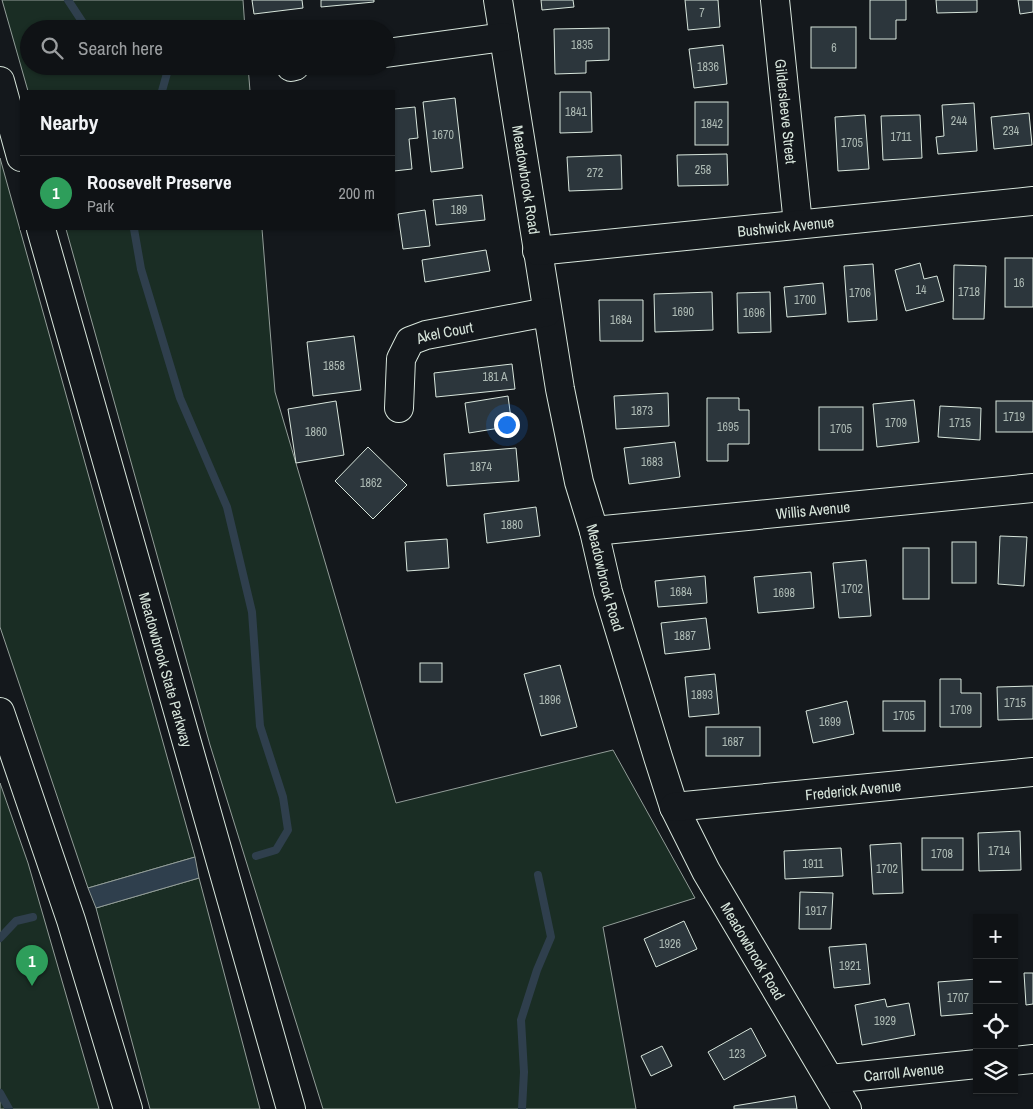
<!DOCTYPE html>
<html lang="en">
<head>
<meta charset="utf-8">
<style>
  body { margin:0; font-family:"Archivo Narrow",sans-serif; background:#1d2022; color:#f1f3f6 }
  .controls { position:absolute; right:15px; bottom:15px; display:grid; overflow:hidden; border-radius:0px; box-shadow:0 1px 4px #0004 }
  .controls button { width:45px; height:45px; display:grid; place-items:center; padding:0; border:0; border-bottom:1px solid #2f3234; background:#0f1215; color:#f1f3f6; font:25px sans-serif }
  .you { position:absolute; left:506px; top:424px; width:18px; height:18px; margin:-12px; border:4px solid #fff; border-radius:50%; background:#1a73e8; box-shadow:0 0 0 8px #1a73e833 }
  .badge { display:grid; place-items:center; width:32px; height:32px; border-radius:50%; background:#1a73e8; color:#fff; font-size:16px; font-weight:700 }
  .pin { position:absolute; translate:-50% -41px; filter:drop-shadow(0 1px 2px #0008) }
  .pin::after { content:''; position:absolute; top:26px; width:18px; height:15px; background:inherit; clip-path:polygon(0 0,100% 0,50% 100%) }
  .list { margin:0; padding:0; list-style:none }
  h2 { display:flex; justify-content:space-between; align-items:center; height:65px; margin:0; padding:0 20px; font-size:21px }
  h2 small { font-size:16px; font-weight:400; color:#9b9ea0 }
  .list li { display:grid; grid-template-columns:32px 1fr auto; gap:15px; align-items:center; box-sizing:border-box; height:75px; padding:0 20px; border-top:1px solid #2f3234 }
  .list b { display:block; font-size:19px; white-space:nowrap }
  .list p { margin:0; font-size:16px; white-space:nowrap; color:#9b9ea0 }
  .list em { font-size:16px; font-style:normal; color:#9b9ea0 }
  .icon { flex:none; width:28px; height:28px; fill:none; stroke:currentColor; stroke-width:2; stroke-linecap:round; stroke-linejoin:round }
  .map { position:relative; flex:none; width:1033px; height:1109px; overflow:hidden }
  .search { position:absolute; background:#0f1215; box-shadow:0 1px 4px #0004; left:20px; top:20px; width:375px; height:55px; display:flex; align-items:center; gap:12px; box-sizing:border-box; padding:0 18px; border-radius:28px; color:#9b9ea0; font-size:19px }
  .panel { position:absolute; background:#0f1215; box-shadow:0 1px 4px #0004; left:20px; top:90px; width:375px; height:140px; border-radius:0px }
  .map>svg:first-child { display:block }
  .green { fill:#1a2d24; stroke:#939e99 }
  .water { fill:#2f3f4d; stroke:#939e99 }
  .lines { fill:none; stroke-linecap:round; stroke-linejoin:round }
  .stream { stroke:#2f3f4d; stroke-width:8 }
  .building { fill:#2c363c; stroke:#d8e6dc }
  .minor-casing { stroke:#d8e6dc; stroke-width:30 }
  .highway-casing { stroke:#d8e6dc; stroke-width:30 }
  .minor { stroke:#14181c; stroke-width:28 }
  .highway { stroke:#14181c; stroke-width:28 }
  .labels { text-anchor:middle; dominant-baseline:central; stroke-width:4; stroke-linejoin:round; paint-order:stroke }
  .number-label { font-size:12px; fill:#adbab4 }
  .street-label { font-size:15px; fill:#d8e6dc; stroke:#14181c }
</style>
</head>
<body>
<div class="map">
<svg width="1033" height="1109" viewBox="0 0 1033 1109">
  <rect width="100%" height="100%" fill="#14181c"/>
  <g class="green">
    <path d="M2,0H243L245,29H29V66H248L250,91H28Z"/>
    <path d="M0,158L195,857L88,888L0,627Z"/>
    <path d="M66,229H262L275,392L396,803L613,750L695,898L603,927L636,1109H323L210,745Z"/>
    <path d="M0,783L28,863L99,1109H0Z"/>
    <path d="M199,878L260,1109H150L96,908Z"/>
  </g>
  <path class="water" d="M195,857L199,878L96,908L88,888Z"/>
  <g class="lines">
    <g class="stream">
      <path d="M68,0L87,29"/>
      <path d="M162,91L169,66"/>
      <path d="M134,229L141,269L180,398L227,507L252,612L260,726L283,797L288,830L276,850L256,856"/>
      <path d="M0,938L16,921L33,917"/>
      <path d="M0,1093L9,1109"/>
      <path d="M522,1109L524,1072L521,1020L537,970L551,937L538,875"/>
    </g>
  </g>
  <g class="building">
    <path d="M252,0H302L303,8L254,14Z"/>
    <path d="M321,0H374V2L321,7Z"/>
    <path d="M541,0H573L574,7L542,10Z"/>
    <path d="M685,0H718L720,27L688,30Z"/>
    <path d="M870,0H906V20H896V39H870Z"/>
    <path d="M936,0H977V12L937,13Z"/>
    <path d="M1018,0H1033V12L1020,14Z"/>
    <rect x="811" y="27" width="45" height="41"/>
    <path d="M609,28V60L586,61V73L555,74L554,29Z"/>
    <path d="M723,45L727,84L694,88L689,49Z"/>
    <path d="M560,92H591L592,132L560,133Z"/>
    <path d="M455,98L463,168L431,172L423,102Z"/>
    <rect x="695" y="102" width="33" height="43"/>
    <path d="M974,103L977,151L938,154L936,137L944,136L942,105Z"/>
    <path d="M415,107L418,138L409,139L412,169L394,171V109Z"/>
    <path d="M1029,113L1032,145L994,149L991,117Z"/>
    <path d="M865,115L869,169L838,171L835,117Z"/>
    <path d="M920,115L922,158L883,160L881,116Z"/>
    <path d="M727,154L728,185L678,186L677,155Z"/>
    <path d="M621,155L622,189L569,191L567,157Z"/>
    <path d="M482,195L485,220L436,225L433,200Z"/>
    <path d="M425,210L430,246L403,249L398,214Z"/>
    <path d="M486,250L490,271L425,282L422,260Z"/>
    <rect x="1005" y="258" width="28" height="49"/>
    <path d="M920,263L924,279L937,276L944,301L906,311L895,270Z"/>
    <path d="M873,264L877,320L848,322L844,266Z"/>
    <path d="M954,265L986,266L984,319H953Z"/>
    <path d="M823,283L826,314L787,317L784,287Z"/>
    <path d="M712,292L713,330L655,332L654,294Z"/>
    <path d="M770,292L771,332L738,333L737,293Z"/>
    <path d="M599,300H643V341H600Z"/>
    <path d="M354,336L361,390L313,396L307,342Z"/>
    <path d="M512,364L515,389L436,397L434,373Z"/>
    <path d="M668,393L669,426L616,429L614,396Z"/>
    <path d="M508,396L512,426L469,433L465,403Z"/>
    <path d="M707,398H739V410H749V444H728V461H707Z"/>
    <path d="M914,400L919,442L877,447L873,404Z"/>
    <path d="M336,401L344,455L296,463L288,409Z"/>
    <rect x="996" y="401" width="37" height="31"/>
    <path d="M940,406L981,408L980,440L938,437Z"/>
    <rect x="819" y="407" width="44" height="43"/>
    <path d="M675,442L680,477L629,484L624,448Z"/>
    <path d="M368,447L407,485L373,519L335,481Z"/>
    <path d="M516,448L519,481L447,486L444,454Z"/>
    <path d="M536,507L540,536L487,543L484,514Z"/>
    <path d="M1000,536L1027,537L1024,586L998,584Z"/>
    <path d="M447,539L449,568L407,571L405,542Z"/>
    <rect x="952" y="542" width="24" height="41"/>
    <rect x="903" y="548" width="26" height="51"/>
    <path d="M866,560L871,616L839,618L833,563Z"/>
    <path d="M811,572L814,608L758,613L754,577Z"/>
    <path d="M705,576L707,603L658,607L655,581Z"/>
    <path d="M706,618L710,649L665,654L661,623Z"/>
    <rect x="420" y="663" width="22" height="19"/>
    <path d="M560,665L577,727L541,736L524,674Z"/>
    <path d="M715,674L719,714L689,717L685,677Z"/>
    <path d="M940,679H961V693H981V727H940Z"/>
    <path d="M1033,686V719L998,720L997,687Z"/>
    <path d="M847,701L854,734L813,743L806,711Z"/>
    <rect x="883" y="701" width="42" height="30"/>
    <rect x="706" y="727" width="54" height="29"/>
    <path d="M1020,831L1021,870L979,871L978,833Z"/>
    <rect x="922" y="838" width="41" height="32"/>
    <path d="M901,843L903,893L873,894L870,845Z"/>
    <path d="M841,848L843,876L785,879L784,851Z"/>
    <path d="M800,892L833,893L831,929H799Z"/>
    <path d="M684,921L697,949L656,967L644,939Z"/>
    <path d="M866,944L870,984L834,988L829,947Z"/>
    <path d="M1024,973H1033V1004L1026,1005Z"/>
    <path d="M977,979V1013L941,1016L938,982Z"/>
    <path d="M885,999L887,1007L909,1003L915,1035L862,1045L855,1005Z"/>
    <path d="M751,1028L766,1056L724,1080L708,1052Z"/>
    <path d="M662,1046L672,1066L651,1076L641,1056Z"/>
    <path d="M795,1096L797,1109H734V1106Z"/>
  </g>
  <g class="lines">
    <defs>
      <g id="minor">
        <path id="s1" d="M498,0L560,389L579,482L594,531L608,592L658,757L674,807L706,871L847,1109"/>
        <path id="s2" d="M775,0L798,224"/>
        <path d="M386,53L504,37"/>
        <path d="M291,67L295,66"/>
        <path id="s3" d="M537,251L1033,201"/>
        <path id="s4" d="M399,408L401,359L410,341L426,335L547,312"/>
        <path id="s5" d="M594,531L1033,488"/>
        <path id="s6" d="M674,807L1033,772"/>
        <path d="M1014,1061L1033,1059"/>
        <path id="s7" d="M830,1079L977,1064"/>
      </g>
      <g id="highway">
        <path d="M0,81L21,157"/>
        <path id="s8" d="M41,229L291,1109"/>
        <path d="M0,712L71,920L128,1109"/>
      </g>
    </defs>
    <use href="#minor" class="minor-casing"/>
    <use href="#highway" class="highway-casing"/>
    <use href="#minor" class="minor"/>
    <use href="#highway" class="highway"/>
  </g>
  <g class="labels">
    <g class="number-label">
      <text x="702" y="13">7</text>
      <text x="582" y="45">1835</text>
      <text x="834" y="48">6</text>
      <text x="708" y="67">1836</text>
      <text x="576" y="112">1841</text>
      <text x="959" y="121">244</text>
      <text x="712" y="124">1842</text>
      <text x="1011" y="131">234</text>
      <text x="443" y="135">1670</text>
      <text x="901" y="137">1711</text>
      <text x="852" y="143">1705</text>
      <text x="703" y="170">258</text>
      <text x="595" y="173">272</text>
      <text x="459" y="210">189</text>
      <text x="1019" y="283">16</text>
      <text x="921" y="290">14</text>
      <text x="969" y="292">1718</text>
      <text x="860" y="293">1706</text>
      <text x="805" y="300">1700</text>
      <text x="683" y="312">1690</text>
      <text x="754" y="313">1696</text>
      <text x="621" y="320">1684</text>
      <text x="334" y="366">1858</text>
      <text x="495" y="377">181 A</text>
      <text x="642" y="411">1873</text>
      <text x="1014" y="417">1719</text>
      <text x="896" y="423">1709</text>
      <text x="960" y="423">1715</text>
      <text x="728" y="427">1695</text>
      <text x="841" y="429">1705</text>
      <text x="316" y="432">1860</text>
      <text x="652" y="462">1683</text>
      <text x="481" y="467">1874</text>
      <text x="371" y="483">1862</text>
      <text x="512" y="525">1880</text>
      <text x="852" y="589">1702</text>
      <text x="681" y="592">1684</text>
      <text x="784" y="593">1698</text>
      <text x="685" y="636">1887</text>
      <text x="702" y="695">1893</text>
      <text x="550" y="700">1896</text>
      <text x="1015" y="703">1715</text>
      <text x="961" y="710">1709</text>
      <text x="904" y="716">1705</text>
      <text x="830" y="722">1699</text>
      <text x="733" y="742">1687</text>
      <text x="999" y="851">1714</text>
      <text x="942" y="854">1708</text>
      <text x="813" y="864">1911</text>
      <text x="887" y="869">1702</text>
      <text x="816" y="911">1917</text>
      <text x="670" y="944">1926</text>
      <text x="850" y="966">1921</text>
      <text x="958" y="998">1707</text>
      <text x="885" y="1021">1929</text>
      <text x="737" y="1054">123</text>
    </g>
    <g class="street-label">
      <text stroke="none"><textPath href="#s2" startOffset="112">Gildersleeve Street</textPath></text>
      <text stroke="none"><textPath href="#s1" startOffset="182">Meadowbrook Road</textPath></text>
      <text stroke="none"><textPath href="#s3" startOffset="250">Bushwick Avenue</textPath></text>
      <text stroke="none"><textPath href="#s4" startOffset="105">Akel Court</textPath></text>
      <text stroke="none"><textPath href="#s5" startOffset="220">Willis Avenue</textPath></text>
      <text stroke="none"><textPath href="#s1" startOffset="588">Meadowbrook Road</textPath></text>
      <text stroke="none"><textPath href="#s8" startOffset="458">Meadowbrook State Parkway</textPath></text>
      <text stroke="none"><textPath href="#s6" startOffset="180">Frederick Avenue</textPath></text>
      <text stroke="none"><textPath href="#s1" startOffset="992">Meadowbrook Road</textPath></text>
      <text stroke="none"><textPath href="#s7" startOffset="74">Carroll Avenue</textPath></text>
    </g>
  </g>
</svg>
<div class="controls">
<button>+</button>
<button>−</button>
<button><svg class="icon" aria-label="locate" viewBox="0 0 24 24"><circle cx="12" cy="12" r="6"/><path d="M12 2v4M12 18v4M2 12h4M18 12h4"/></svg></button>
<button><svg class="icon" aria-label="layers" viewBox="0 0 24 24"><path d="M12 4l9 5-9 5-9-5zM3 14l9 5 9-5"/></svg></button>
</div>
<div class="you"></div>
<div class="pin badge" style="left:32px;top:986px;background:#2e9e5b">1</div>
<div class="search"><svg class="icon" aria-label="search" viewBox="0 0 24 24"><circle cx="10" cy="10" r="6"/><path d="M15 15l6 6"/></svg>Search here</div>
<section class="panel">
<h2>Nearby<small></small></h2>
<ul class="list">
<li><span class="badge" style="background:#2e9e5b">1</span><div><b>Roosevelt Preserve</b><p>Park</p></div><em>200 m</em></li>
</ul>
</section>
</div>
</body>
</html>
